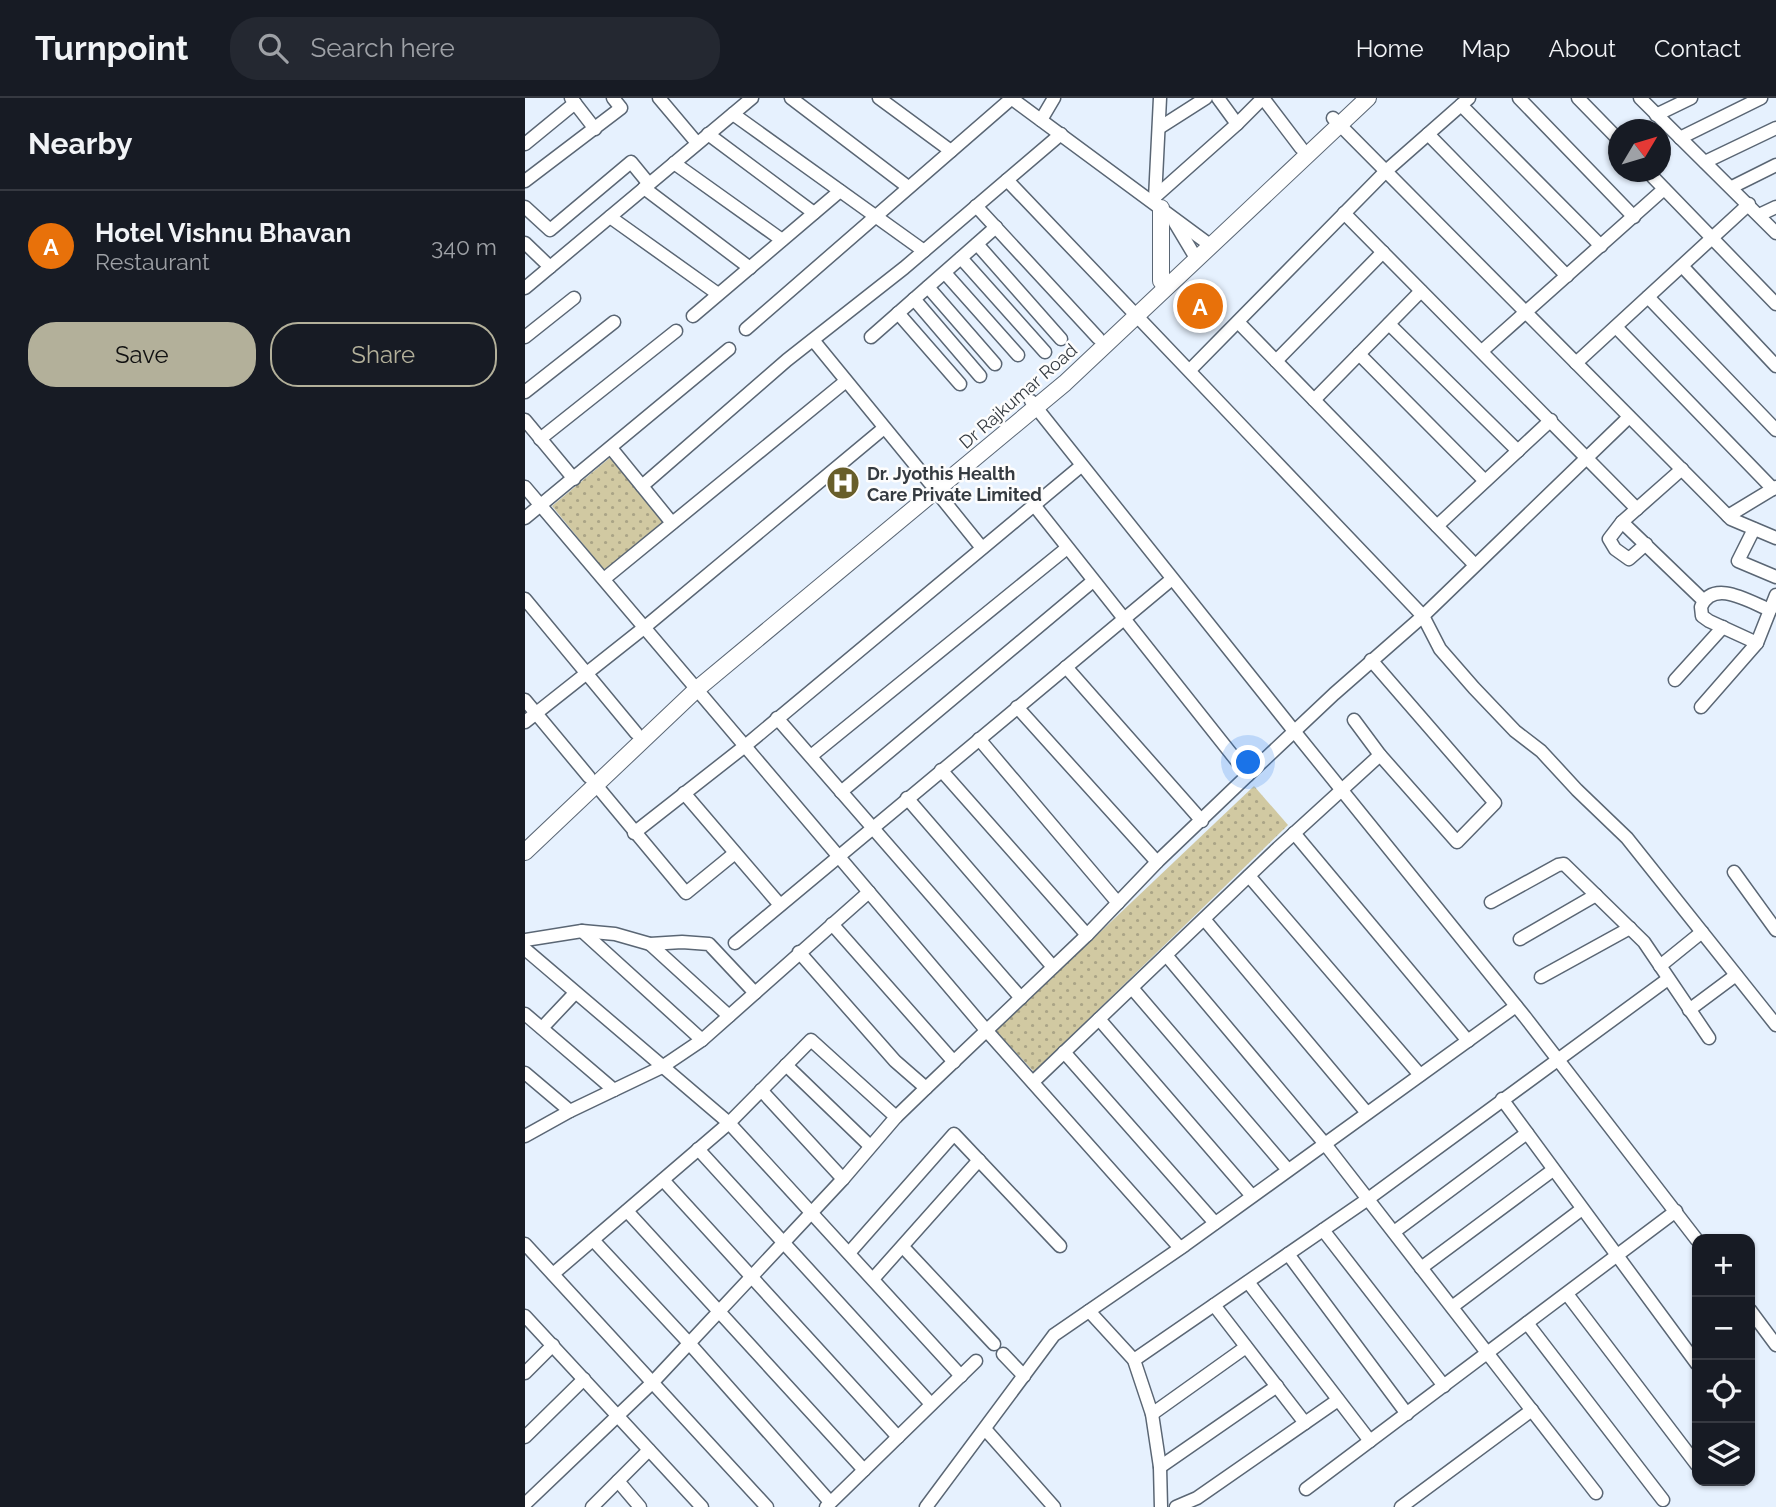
<!DOCTYPE html>
<html lang="en">
<head>
<meta charset="utf-8">
<style>
  body { margin:0; font-family:Raleway,sans-serif; background:#242831; color:#f1f3f6 }
  .controls { position:absolute; right:21px; bottom:21px; display:grid; overflow:hidden; border-radius:14px; box-shadow:0 2px 5px #0004 }
  .controls button { width:63px; height:63px; display:grid; place-items:center; padding:0; border:0; border-bottom:2px solid #363941; background:#171b24; color:#f1f3f6; font:35px sans-serif }
  .compass { position:absolute; left:1083px; top:21px; width:63px; height:63px; border-radius:50%; background:#171b24; box-shadow:0 2px 5px #0004; rotate:52deg }
  .you { position:absolute; left:724px; top:665px; width:24px; height:24px; margin:-18px; border:5px solid #fff; border-radius:50%; background:#1a73e8; box-shadow:0 0 0 10px #1a73e833 }
  .badge { display:grid; place-items:center; width:46px; height:46px; border-radius:50%; background:#b3b09a; color:#fff; font-size:23px; font-weight:700 }
  .pin { position:absolute; translate:-50% -50%; border:4px solid #fff; box-shadow:0 2px 7px #0006 }
  .list { margin:0; padding:0; list-style:none }
  h2 { display:flex; justify-content:space-between; align-items:center; height:91px; margin:0; padding:0 28px; font-size:30px }
  h2 small { font-size:23px; font-weight:400; color:#9ea1a6 }
  .list li { display:grid; grid-template-columns:46px 1fr auto; gap:21px; align-items:center; box-sizing:border-box; height:112px; padding:0 28px; border-top:2px solid #363941 }
  .list b { display:block; font-size:26px; white-space:nowrap }
  .list p { margin:0; font-size:23px; white-space:nowrap; color:#9ea1a6 }
  .list em { font-size:23px; font-style:normal; color:#9ea1a6 }
  .actions { display:flex; gap:14px; padding:21px 28px }
  .actions a { flex:1; padding:16px 0; border:2px solid #b3b09a; border-radius:28px; text-align:center; font-size:24px; color:#b3b09a }
  .actions .main { background:#b3b09a; color:#111 }
  .icon { flex:none; width:38px; height:38px; fill:none; stroke:currentColor; stroke-width:2; stroke-linecap:round; stroke-linejoin:round }
  .map { position:relative; flex:none; width:1251px; height:1409px; overflow:hidden }
  header { display:flex; align-items:center; gap:42px; box-sizing:border-box; height:98px; padding:0 35px; background:#171b24; border-bottom:2px solid #363941 }
  header strong { font-size:33px }
  nav { display:flex; gap:38px; margin-inline-start:auto; font-size:24px }
  .search { width:490px; height:63px; background:#242831; display:flex; align-items:center; gap:18px; box-sizing:border-box; padding:0 24px; border-radius:28px; color:#9ea1a6; font-size:26px }
  main { display:flex }
  aside { flex:1; background:#171b24 }
  .map>svg:first-child { display:block }
  .park { fill:url(#park-dots) }
  .lines { fill:none; stroke-linecap:round; stroke-linejoin:round }
  .minor-casing { stroke:#5a6674; stroke-width:15 }
  .major-casing { stroke:#5a6674; stroke-width:18 }
  .minor { stroke:#fff; stroke-width:12 }
  .major { stroke:#fff; stroke-width:16 }
  .labels { text-anchor:middle; dominant-baseline:central; stroke-width:5; stroke-linejoin:round; paint-order:stroke }
  .street-label { font-size:18px; fill:#353b41; stroke:#fdfdfd }
  .poi-label { font-size:18px; font-weight:bold; fill:#353b41; stroke:#fdfdfd; text-anchor:start }
</style>
</head>
<body>
<header>
<strong>Turnpoint</strong>
<div class="search"><svg class="icon" aria-label="search" viewBox="0 0 24 24"><circle cx="10" cy="10" r="6"/><path d="M15 15l6 6"/></svg>Search here</div>
<nav><a>Home</a><a>Map</a><a>About</a><a>Contact</a></nav>
</header>
<main>
<aside>
<h2>Nearby<small></small></h2>
<ul class="list">
<li><span class="badge" style="background:#e8710a">A</span><div><b>Hotel Vishnu Bhavan</b><p>Restaurant</p></div><em>340 m</em></li>
</ul>
<div class="actions"><a class="main">Save</a><a>Share</a></div>
</aside>
<div class="map">
<svg width="1251" height="1409" viewBox="0 0 1251 1409">
  <defs>
    <pattern id="park-dots" width="8" height="8" patternUnits="userSpaceOnUse" patternTransform="scale(1.75)"><rect width="8" height="8" fill="#d1c9a2"/><path d="M2 2h.1M6 6h.1" fill="none" stroke="#aaa486" stroke-width="1.8" stroke-linecap="round"/></pattern>
  </defs>
  <rect width="100%" height="100%" fill="#e6f1fe"/>
  <g class="park">
    <path d="M87,358L141,423L80,473L27,408Z"/>
    <path d="M729,688L763,727L509,974L471,933Z"/>
  </g>
  <g class="lines">
    <defs>
      <g id="minor">
        <path d="M46,0L70,31"/>
        <path d="M134,0L172,45"/>
        <path d="M266,0L383,89"/>
        <path d="M354,0L426,53"/>
        <path d="M486,0L685,147"/>
        <path d="M693,0L712,26"/>
        <path d="M738,0L776,50"/>
        <path d="M994,0L1109,119"/>
        <path d="M1053,0L1094,42"/>
        <path d="M1115,0L1251,135"/>
        <path d="M936,7L1076,148"/>
        <path d="M208,16L399,153"/>
        <path d="M1131,17L1166,0"/>
        <path d="M808,20L1206,421L1251,440"/>
        <path d="M516,22L529,0"/>
        <path d="M634,30L681,0"/>
        <path d="M183,36L289,115"/>
        <path d="M903,36L1042,178"/>
        <path d="M1155,40L1236,0"/>
        <path d="M0,46L50,5"/>
        <path d="M1180,64L1251,30"/>
        <path d="M149,65L257,142"/>
        <path d="M1123,74L1251,206"/>
        <path d="M482,82L898,518L915,551L949,590L990,633L1016,653L1052,692L1102,740L1251,927"/>
        <path d="M0,83L96,10L88,0"/>
        <path d="M1207,89L1251,67"/>
        <path d="M119,90L225,170"/>
        <path d="M631,98L712,26L738,0"/>
        <path d="M630,101L635,0"/>
        <path d="M451,108L573,240"/>
        <path d="M0,109L25,132L106,64L124,86"/>
        <path d="M819,115L1112,411"/>
        <path d="M1234,117L1251,109"/>
        <path d="M85,119L193,196"/>
        <path d="M650,125L671,160"/>
        <path d="M0,145L25,169"/>
        <path d="M452,146L536,241"/>
        <path d="M436,160L520,254"/>
        <path d="M1157,168L1251,268"/>
        <path d="M420,175L493,257"/>
        <path d="M403,189L470,266"/>
        <path d="M0,190L227,0"/>
        <path d="M1123,199L1251,332"/>
        <path d="M389,201L455,278"/>
        <path d="M373,215L435,286"/>
        <path d="M168,218L315,93"/>
        <path d="M713,224L950,467"/>
        <path d="M864,226L993,353"/>
        <path d="M1091,229L1248,391"/>
        <path d="M221,231L487,0"/>
        <path d="M0,239L49,200"/>
        <path d="M346,239L471,129"/>
        <path d="M288,242L405,385"/>
        <path d="M957,253L1139,91"/>
        <path d="M834,256L960,383"/>
        <path d="M751,263L858,154"/>
        <path d="M1051,265L1224,106"/>
        <path d="M665,272L861,73L944,0"/>
        <path d="M0,294L89,224"/>
        <path d="M789,302L896,193"/>
        <path d="M506,303L769,633L1000,919L1172,1142"/>
        <path d="M0,322L49,381"/>
        <path d="M15,341L151,233"/>
        <path d="M86,350L147,425"/>
        <path d="M117,388L262,262L379,170L536,36"/>
        <path d="M0,389L461,932L655,1150"/>
        <path d="M411,393L457,450"/>
        <path d="M509,407L723,677"/>
        <path d="M1203,418L1251,389"/>
        <path d="M0,420L204,251"/>
        <path d="M1097,424L1179,503"/>
        <path d="M912,428L1026,322"/>
        <path d="M1229,431L1213,463L1251,479"/>
        <path d="M1121,446L1104,461L1090,451L1084,441L1097,424L1157,371"/>
        <path d="M79,481L321,283"/>
        <path d="M0,501L111,635"/>
        <path d="M1232,545L1184,523L1177,518L1176,509C1188,480 1225,504 1245,512"/>
        <path d="M541,569L677,723"/>
        <path d="M1150,582L1198,529"/>
        <path d="M0,602L64,679"/>
        <path d="M492,609L632,764"/>
        <path d="M1176,609L1232,545L1251,497"/>
        <path d="M252,620L496,900"/>
        <path d="M829,622L855,657L932,744L970,705L846,562"/>
        <path d="M0,624L120,529L359,330"/>
        <path d="M454,641L593,805"/>
        <path d="M286,658L542,450"/>
        <path d="M416,672L562,837"/>
        <path d="M71,687L161,795L210,755"/>
        <path d="M316,694L568,483"/>
        <path d="M159,695L255,807"/>
        <path d="M382,700L528,869"/>
        <path d="M109,735L220,648L556,368"/>
        <path d="M769,735L943,943"/>
        <path d="M1209,774L1251,832"/>
        <path d="M724,778L895,977"/>
        <path d="M966,804L1033,767L1039,766L1119,844L1184,940"/>
        <path d="M679,821L842,1015"/>
        <path d="M307,826L429,964"/>
        <path d="M57,833L177,942"/>
        <path d="M995,841L1071,797"/>
        <path d="M0,842L57,833L90,836L125,846L157,844L184,846L230,895"/>
        <path d="M210,845L647,481"/>
        <path d="M125,846L204,918"/>
        <path d="M0,851L204,1025L436,1278"/>
        <path d="M274,854L370,963L401,990"/>
        <path d="M641,857L800,1046L1071,1395"/>
        <path d="M1135,868L1177,834"/>
        <path d="M1016,879L1105,830"/>
        <path d="M607,890L763,1072"/>
        <path d="M1164,912L1211,877"/>
        <path d="M0,916L89,992"/>
        <path d="M574,921L727,1098"/>
        <path d="M17,930L50,895"/>
        <path d="M539,954L690,1125"/>
        <path d="M261,967L345,1048"/>
        <path d="M0,975L45,1013"/>
        <path d="M508,984L753,750L855,657"/>
        <path d="M236,992L318,1081"/>
        <path d="M977,1001L1172,1266"/>
        <path d="M0,1038L45,1013L137,969L177,942L344,794"/>
        <path d="M173,1051L406,1306"/>
        <path d="M138,1082L373,1339"/>
        <path d="M102,1113L339,1372"/>
        <path d="M798,1132L919,1288"/>
        <path d="M869,1134L1002,1035"/>
        <path d="M68,1142L164,1245L305,1404"/>
        <path d="M0,1146L242,1409"/>
        <path d="M378,1149L469,1246"/>
        <path d="M324,1155L429,1036L535,1148"/>
        <path d="M763,1156L882,1316"/>
        <path d="M896,1170L1028,1072"/>
        <path d="M28,1176L204,1025L286,942L371,1019"/>
        <path d="M348,1181L454,1062"/>
        <path d="M723,1184L845,1343"/>
        <path d="M1042,1196L1172,1367"/>
        <path d="M689,1207L780,1325"/>
        <path d="M927,1209L1057,1111"/>
        <path d="M1225,1212L1251,1247"/>
        <path d="M564,1213L609,1262L627,1316L635,1369L636,1409"/>
        <path d="M0,1218L177,1409"/>
        <path d="M1002,1225L1138,1402"/>
        <path d="M478,1256L499,1278"/>
        <path d="M609,1262L843,1101L1143,881"/>
        <path d="M0,1275L28,1247"/>
        <path d="M627,1316L721,1249"/>
        <path d="M460,1331L529,1409"/>
        <path d="M0,1339L59,1281"/>
        <path d="M635,1369L752,1288"/>
        <path d="M93,1383L115,1409"/>
        <path d="M781,1391L1151,1113"/>
        <path d="M0,1406L127,1285L318,1081L371,1019L401,990L562,837L632,764L723,677L809,596L898,518L1104,319"/>
        <path d="M67,1409L124,1352"/>
        <path d="M301,1409L451,1263"/>
        <path d="M401,1409L529,1237L660,1147L991,908"/>
        <path d="M651,1409L672,1400L813,1302"/>
        <path d="M876,1409L1007,1312"/>
      </g>
      <g id="major">
        <path d="M636,110V183L641,189"/>
        <path d="M0,754L172,591L540,285L843,0"/>
      </g>
    </defs>
    <use href="#minor" class="minor-casing"/>
    <use href="#major" class="major-casing"/>
    <use href="#minor" class="minor"/>
    <use href="#major" class="major"/>
  </g>
  <defs>
    <symbol id="hospital-disc" viewBox="-11 -11 22 22"><circle r="9.5" fill="#685e2a" stroke="#fdfdfd"/><path d="M-5-5h3v3.5h4V-5h3V5h-3V1.5h-4V5h-3Z" fill="#fff"/></symbol>
  </defs>
  <g fill-rule="evenodd">
    <use href="#hospital-disc" x="299" y="366" width="38" height="38"/>
  </g>
  <g class="labels">
    <g class="street-label">
      <text transform="translate(493 298) rotate(-41)">Dr Rajkumar Road</text>
    </g>
    <g class="poi-label">
      <text x="342" y="375">Dr. Jyothis Health<tspan x="342" dy="21">Care Private Limited</tspan></text>
    </g>
  </g>
</svg>
<div class="controls">
<button>+</button>
<button>−</button>
<button><svg class="icon" aria-label="locate" viewBox="0 0 24 24"><circle cx="12" cy="12" r="6"/><path d="M12 2v4M12 18v4M2 12h4M18 12h4"/></svg></button>
<button><svg class="icon" aria-label="layers" viewBox="0 0 24 24"><path d="M12 4l9 5-9 5-9-5zM3 14l9 5 9-5"/></svg></button>
</div>
<svg class="compass" viewBox="-18 -18 36 36"><path d="M0-13l5 13h-10z" fill="#e53935"/><path d="M0 13l5-13h-10z" fill="#9ea1a6"/></svg>
<div class="you"></div>
<div class="pin badge" style="left:675px;top:208px;background:#e8710a">A</div>
</div>
</main>
</body>
</html>
